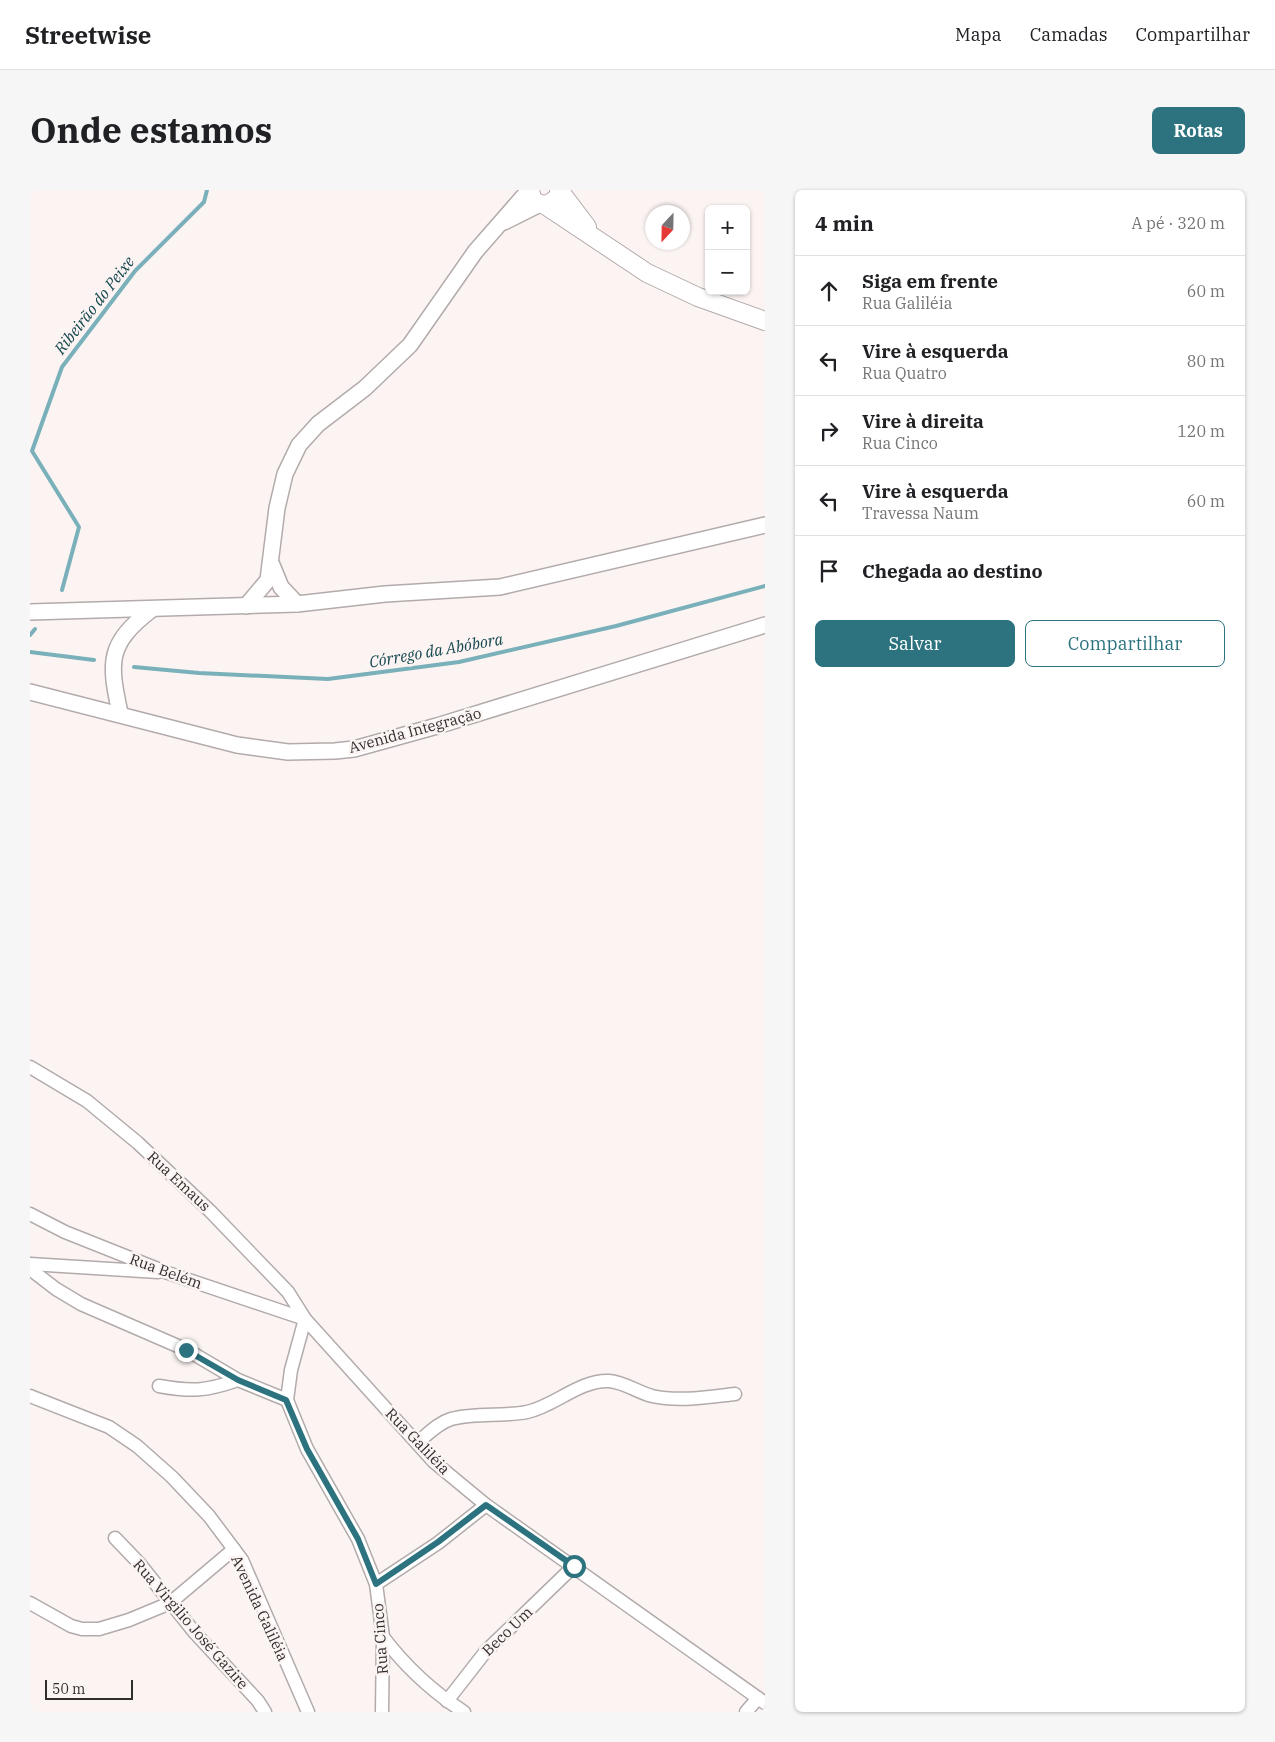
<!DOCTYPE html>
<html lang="pt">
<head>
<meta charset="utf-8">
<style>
  body { margin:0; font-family:"IBM Plex Serif",serif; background:#f6f6f6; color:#202124 }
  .controls { position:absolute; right:15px; top:15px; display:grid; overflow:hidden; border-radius:8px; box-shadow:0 1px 4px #0004 }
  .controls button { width:45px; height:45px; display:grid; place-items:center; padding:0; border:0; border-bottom:1px solid #e0e0e0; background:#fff; color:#202124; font:25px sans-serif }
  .compass { position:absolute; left:615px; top:15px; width:45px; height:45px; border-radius:50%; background:#fff; box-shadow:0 1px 4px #0004; rotate:202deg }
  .scale { position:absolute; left:15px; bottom:12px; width:88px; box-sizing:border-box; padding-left:5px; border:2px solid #312e2e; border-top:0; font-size:14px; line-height:18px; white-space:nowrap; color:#312e2e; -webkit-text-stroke:4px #fcf4f3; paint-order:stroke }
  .stop { position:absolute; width:15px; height:15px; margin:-11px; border:4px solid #2c737f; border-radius:50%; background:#fff }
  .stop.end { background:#2c737f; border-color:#fff; box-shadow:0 1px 5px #0008 }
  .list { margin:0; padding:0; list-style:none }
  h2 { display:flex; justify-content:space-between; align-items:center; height:65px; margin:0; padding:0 20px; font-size:21px }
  h2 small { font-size:16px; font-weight:400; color:#757577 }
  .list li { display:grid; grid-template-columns:32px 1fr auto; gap:15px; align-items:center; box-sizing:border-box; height:70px; padding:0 20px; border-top:1px solid #e0e0e0 }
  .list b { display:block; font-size:19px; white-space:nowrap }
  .list p { margin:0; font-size:16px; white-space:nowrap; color:#757577 }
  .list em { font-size:16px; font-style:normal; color:#757577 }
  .actions { display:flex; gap:10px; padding:15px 20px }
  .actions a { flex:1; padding:11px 0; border:1px solid #2c737f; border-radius:8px; text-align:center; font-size:18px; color:#2c737f }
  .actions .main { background:#2c737f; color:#fff }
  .icon { flex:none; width:28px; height:28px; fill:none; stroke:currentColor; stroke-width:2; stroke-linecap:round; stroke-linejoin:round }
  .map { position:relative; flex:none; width:735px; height:1522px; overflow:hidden; border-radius:8px }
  header { display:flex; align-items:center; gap:30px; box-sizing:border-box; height:70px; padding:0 25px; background:#fff; border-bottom:1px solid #e0e0e0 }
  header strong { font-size:24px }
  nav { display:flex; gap:28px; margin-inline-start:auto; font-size:18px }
  .intro { display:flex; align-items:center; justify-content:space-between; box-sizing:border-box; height:120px; padding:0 30px }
  h1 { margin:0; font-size:35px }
  .button { padding:12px 22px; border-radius:8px; background:#2c737f; color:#fff; font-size:18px; font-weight:700 }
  main { display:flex; gap:30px; padding:0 30px }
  aside { flex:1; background:#fff; border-radius:8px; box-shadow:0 1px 4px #0004 }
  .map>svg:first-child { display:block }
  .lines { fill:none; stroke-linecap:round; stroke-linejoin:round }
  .stream { stroke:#79b0ba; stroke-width:4 }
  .minor-casing { stroke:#b3abab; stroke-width:15 }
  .tertiary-casing { stroke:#b3abab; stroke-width:18 }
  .secondary-casing { stroke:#b3abab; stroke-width:20 }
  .minor { stroke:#fff; stroke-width:12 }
  .tertiary { stroke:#fff; stroke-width:15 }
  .secondary { stroke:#fff; stroke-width:18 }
  .route { stroke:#2c737f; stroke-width:6 }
  .labels { text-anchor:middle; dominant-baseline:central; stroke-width:5; stroke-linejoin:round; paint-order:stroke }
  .street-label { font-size:15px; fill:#312e2e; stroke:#fcf4f3 }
  .water-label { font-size:16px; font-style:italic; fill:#15474f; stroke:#fcf4f3 }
</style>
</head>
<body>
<header>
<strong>Streetwise</strong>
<nav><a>Mapa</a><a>Camadas</a><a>Compartilhar</a></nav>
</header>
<div class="intro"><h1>Onde estamos</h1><a class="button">Rotas</a></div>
<main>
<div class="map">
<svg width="735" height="1522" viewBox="0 0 735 1522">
  <rect width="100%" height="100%" fill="#fcf4f3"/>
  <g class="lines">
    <g class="stream">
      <path d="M32,400L49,337L2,261L32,177L105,81L174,12L177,0"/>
      <path d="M0,445L5,439"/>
      <path d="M0,462L64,470"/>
      <path d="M104,477L169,483L298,489L429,472L586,436L735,396"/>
    </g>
    <defs>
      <g id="minor">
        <path d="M0,877L57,911L108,953L180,1021L258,1102L275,1129L404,1272L456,1315L735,1513"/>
        <path d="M0,1024L35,1042L138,1083L275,1129"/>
        <path d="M0,1074L128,1082"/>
        <path d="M0,1079L26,1099L51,1114L157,1160L208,1190L257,1210"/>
        <path d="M275,1129L261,1180L257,1210L277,1259L328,1349L346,1394L353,1447L352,1522"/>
        <path d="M129,1196C162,1202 176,1201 208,1190"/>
        <path d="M0,1206L79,1237L107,1256L142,1287L179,1326L212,1370L278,1522"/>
        <path d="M387,1253C398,1244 408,1233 421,1229C446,1222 472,1227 497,1222C525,1216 549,1190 579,1191C594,1192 607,1202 622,1206C649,1212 678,1207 705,1204"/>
        <path d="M85,1348L109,1373L165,1443L228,1511L235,1522"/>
        <path d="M346,1394L408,1353L456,1315"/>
        <path d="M0,1413L41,1436L52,1439H69L99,1430L140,1413L204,1359"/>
        <path d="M353,1447C375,1476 403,1502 434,1522"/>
        <path d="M417,1511L456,1461L544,1376"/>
        <path d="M716,1522L728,1508"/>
      </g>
      <g id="tertiary">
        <path d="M474,32L510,14"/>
        <path d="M242,375L251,397L267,414"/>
        <path d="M216,416L238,390L247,318L255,284L269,255L288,234L335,198L380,155L445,62L499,0"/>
        <path d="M0,422L267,414L355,404L470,397L735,335"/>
        <path d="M0,502L207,555L258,562L305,561L324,559L407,536L735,435"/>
        <path d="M90,523C79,472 77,454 121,420"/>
      </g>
      <g id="secondary">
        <path d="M500,0L502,9C509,15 517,17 524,10"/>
        <path d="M529,0L557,37"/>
        <path d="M515,15L617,83L668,107L735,131"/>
      </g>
    </defs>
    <use href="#minor" class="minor-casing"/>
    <use href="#tertiary" class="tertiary-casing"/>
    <use href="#secondary" class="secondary-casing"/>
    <use href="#minor" class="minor"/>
    <use href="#tertiary" class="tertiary"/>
    <use href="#secondary" class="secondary"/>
  </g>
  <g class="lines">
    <path class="route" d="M156,1160L208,1190L256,1210L277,1259L328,1349L346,1394L408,1352L456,1315L544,1376"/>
  </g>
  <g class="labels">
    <g class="street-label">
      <text transform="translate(385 540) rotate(-15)">Avenida Integração</text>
      <text transform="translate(149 991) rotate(43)">Rua Emaus</text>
      <text transform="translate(136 1081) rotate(20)">Rua Belém</text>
      <text transform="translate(388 1251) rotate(46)">Rua Galiléia</text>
      <text transform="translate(230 1418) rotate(65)">Avenida Galiléia</text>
      <text transform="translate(161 1434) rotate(49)">Rua Virgilio José Gazire</text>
      <text transform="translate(477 1441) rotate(-44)">Beco Um</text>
      <text transform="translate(350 1449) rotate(-94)">Rua Cinco</text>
    </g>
    <g class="water-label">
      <text transform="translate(64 115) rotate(-52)">Ribeirão do Peixe</text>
      <text transform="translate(406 460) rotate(-10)">Córrego da Abóbora</text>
    </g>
  </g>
</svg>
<div class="controls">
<button>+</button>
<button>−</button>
</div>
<svg class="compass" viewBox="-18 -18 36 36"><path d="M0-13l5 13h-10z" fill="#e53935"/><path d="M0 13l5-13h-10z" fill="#757577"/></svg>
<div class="scale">50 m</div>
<div class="stop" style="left:544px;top:1376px"></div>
<div class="stop end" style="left:156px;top:1160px"></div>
</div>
<aside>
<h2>4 min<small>A pé · 320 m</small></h2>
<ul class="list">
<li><svg class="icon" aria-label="ahead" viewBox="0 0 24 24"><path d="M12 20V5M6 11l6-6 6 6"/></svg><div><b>Siga em frente</b><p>Rua Galiléia</p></div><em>60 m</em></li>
<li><svg class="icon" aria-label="left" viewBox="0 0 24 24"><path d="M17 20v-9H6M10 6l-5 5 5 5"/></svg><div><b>Vire à esquerda</b><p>Rua Quatro</p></div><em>80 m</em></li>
<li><svg class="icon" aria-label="right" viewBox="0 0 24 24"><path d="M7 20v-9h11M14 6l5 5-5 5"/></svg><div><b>Vire à direita</b><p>Rua Cinco</p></div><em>120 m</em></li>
<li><svg class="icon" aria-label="left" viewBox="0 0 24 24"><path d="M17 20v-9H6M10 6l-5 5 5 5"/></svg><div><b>Vire à esquerda</b><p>Travessa Naum</p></div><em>60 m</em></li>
<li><svg class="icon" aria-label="arrive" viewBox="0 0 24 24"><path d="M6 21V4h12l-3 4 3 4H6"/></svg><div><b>Chegada ao destino</b></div></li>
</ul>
<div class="actions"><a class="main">Salvar</a><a>Compartilhar</a></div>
</aside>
</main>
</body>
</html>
